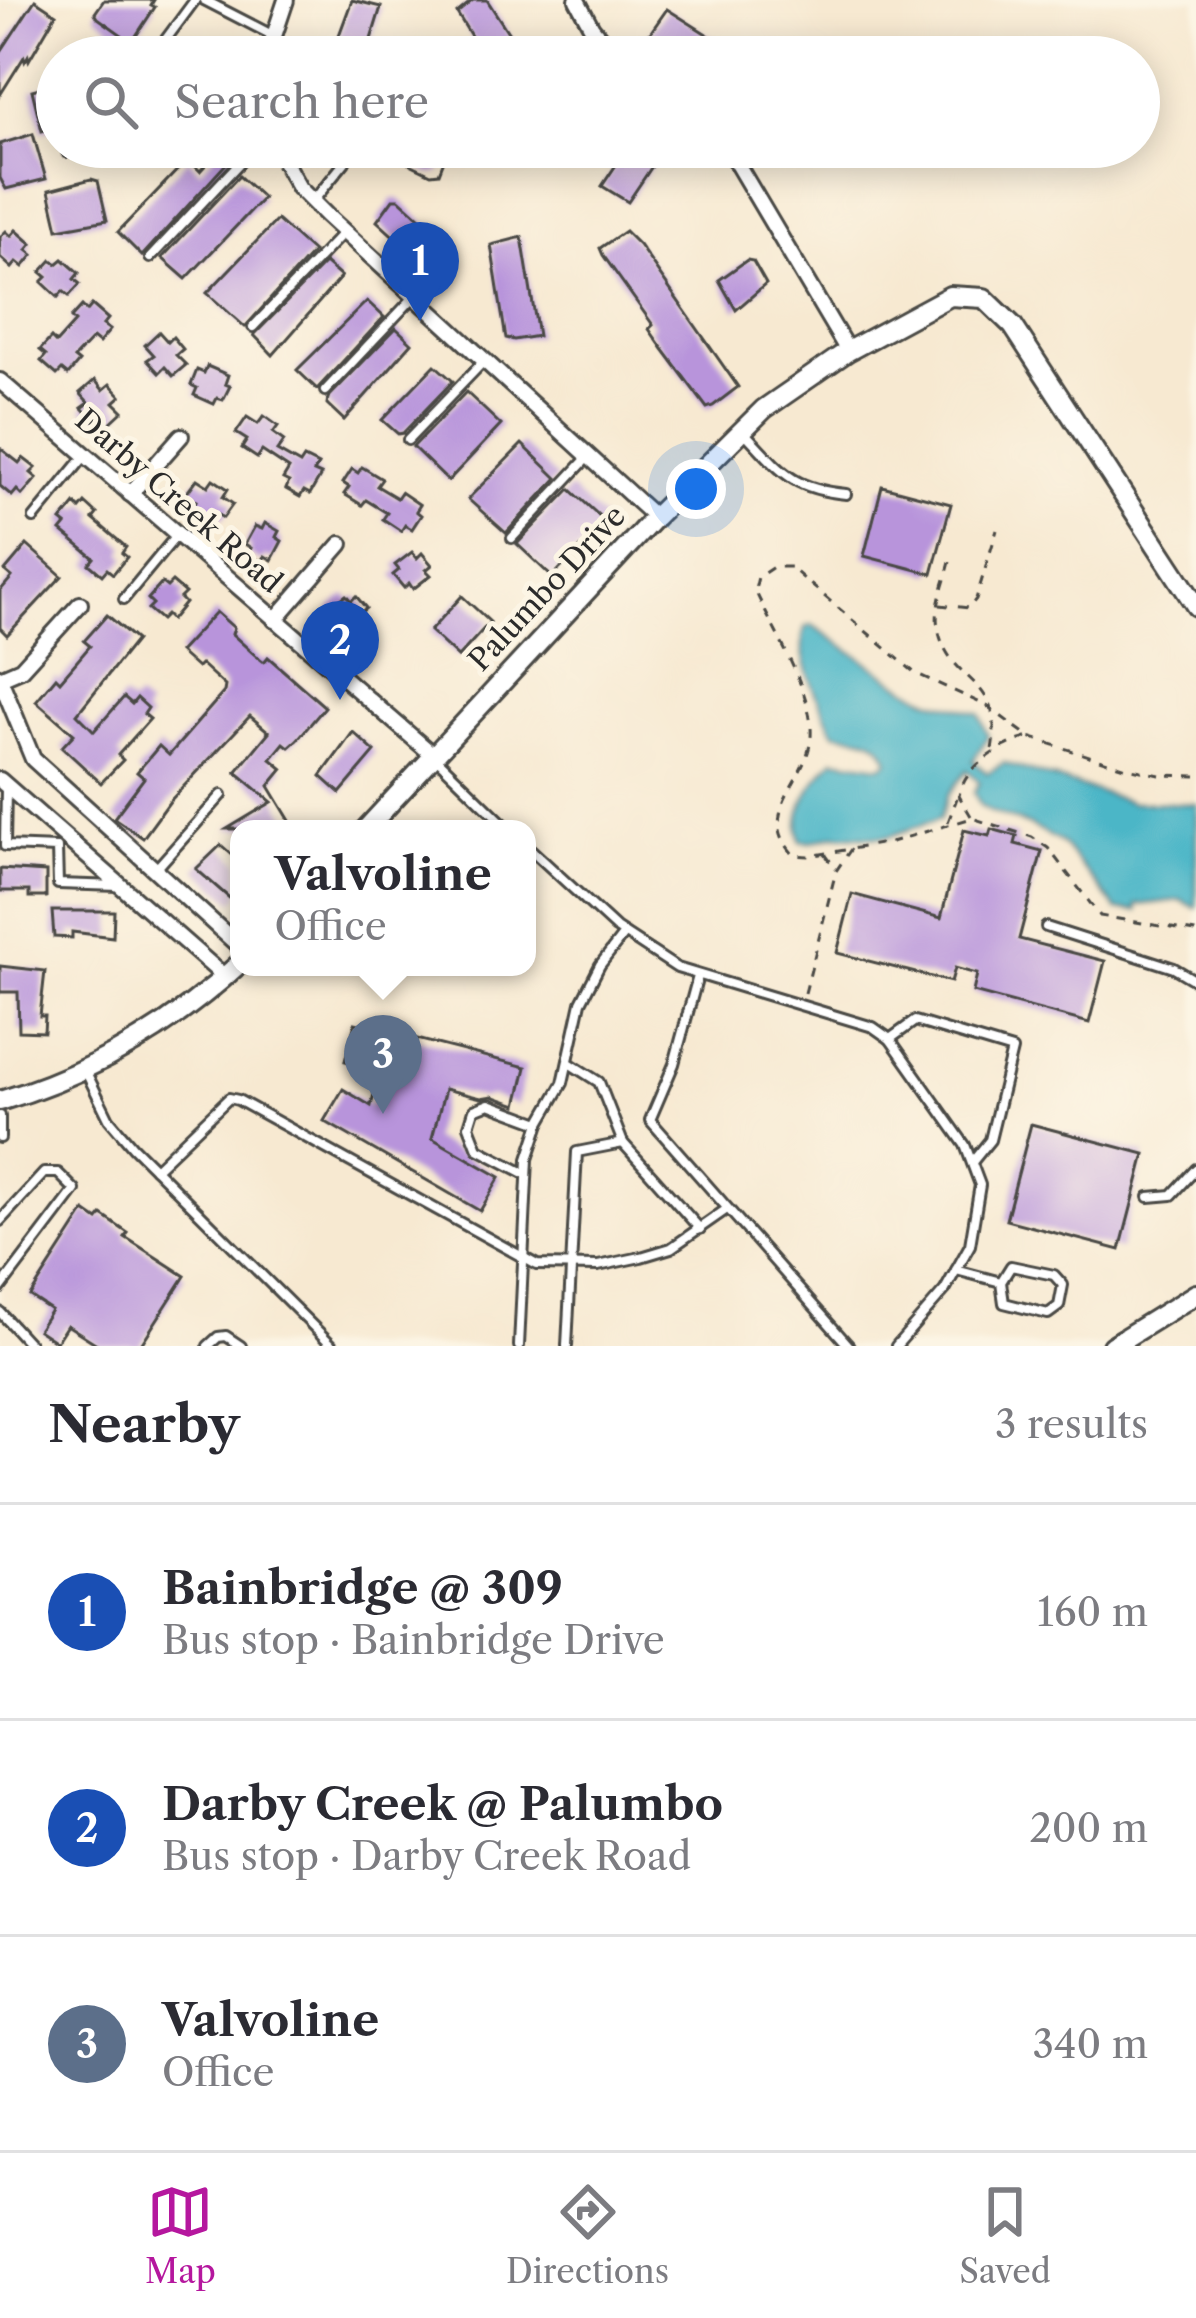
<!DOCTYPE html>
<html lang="en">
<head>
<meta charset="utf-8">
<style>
  body { margin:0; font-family:"Libre Caslon Text",serif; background:#f7f7f7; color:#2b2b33 }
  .you { position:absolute; left:696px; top:489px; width:42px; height:42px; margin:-30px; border:9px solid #fff; border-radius:50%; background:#1a73e8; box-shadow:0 0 0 18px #1a73e833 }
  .badge { display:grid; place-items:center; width:78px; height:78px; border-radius:50%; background:#b5179e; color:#fff; font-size:39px; font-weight:700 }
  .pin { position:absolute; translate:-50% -99px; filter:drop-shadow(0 3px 6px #0008) }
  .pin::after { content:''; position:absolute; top:63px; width:42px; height:36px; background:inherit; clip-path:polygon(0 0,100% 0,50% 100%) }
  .popup { position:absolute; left:230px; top:820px; width:306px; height:156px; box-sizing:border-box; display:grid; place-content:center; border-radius:24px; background:#fff; filter:drop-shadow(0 3px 9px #0005); font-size:39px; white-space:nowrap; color:#7c7c81 }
  .popup b { font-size:45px; color:#2b2b33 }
  .popup::after { content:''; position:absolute; left:50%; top:100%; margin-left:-24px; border:24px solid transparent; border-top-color:#fff }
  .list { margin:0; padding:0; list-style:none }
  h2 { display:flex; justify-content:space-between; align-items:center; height:156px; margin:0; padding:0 48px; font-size:51px }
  h2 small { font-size:39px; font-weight:400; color:#7c7c81 }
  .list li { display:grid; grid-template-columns:78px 1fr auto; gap:36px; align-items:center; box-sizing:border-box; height:216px; padding:0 48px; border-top:3px solid #e1e1e2 }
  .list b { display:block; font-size:45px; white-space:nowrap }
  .list p { margin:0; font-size:39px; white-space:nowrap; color:#7c7c81 }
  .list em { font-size:39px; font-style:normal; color:#7c7c81 }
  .icon { flex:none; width:66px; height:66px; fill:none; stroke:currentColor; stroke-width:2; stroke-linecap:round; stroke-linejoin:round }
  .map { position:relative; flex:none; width:1196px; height:1346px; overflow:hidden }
  .search { position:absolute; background:#fff; box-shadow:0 6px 30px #0003; left:36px; right:36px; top:36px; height:132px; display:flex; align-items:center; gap:30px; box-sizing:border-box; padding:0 42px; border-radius:66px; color:#7c7c81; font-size:45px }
  .sheet { height:804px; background:#fff }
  nav { display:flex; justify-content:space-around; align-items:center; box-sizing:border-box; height:168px; border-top:3px solid #e1e1e2; background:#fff; font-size:33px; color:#7c7c81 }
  nav a { display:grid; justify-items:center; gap:6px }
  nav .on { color:#b5179e }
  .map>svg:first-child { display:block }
  .water { fill:#4bb6c7; stroke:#3b7079; stroke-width:3 }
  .building { fill:#b894db }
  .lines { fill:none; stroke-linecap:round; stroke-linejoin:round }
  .lane-casing { stroke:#4a4844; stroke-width:14 }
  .street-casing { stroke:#4a4844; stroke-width:20 }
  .secondary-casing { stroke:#4a4844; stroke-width:24 }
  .path { stroke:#4a4844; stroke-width:3; stroke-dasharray:9 9; stroke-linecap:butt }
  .lane { stroke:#fff; stroke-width:8 }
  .street { stroke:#fff; stroke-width:14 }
  .secondary { stroke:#fff; stroke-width:18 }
  .labels { text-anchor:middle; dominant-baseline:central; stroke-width:10; stroke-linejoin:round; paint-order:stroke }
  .street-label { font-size:30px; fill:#2b2b2b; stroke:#fcf5e5 }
</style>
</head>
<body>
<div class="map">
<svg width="1196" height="1346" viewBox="0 0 1196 1346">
  <rect width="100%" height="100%" fill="#fcf5e5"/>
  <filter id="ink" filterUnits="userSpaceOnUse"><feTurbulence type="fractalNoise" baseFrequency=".00833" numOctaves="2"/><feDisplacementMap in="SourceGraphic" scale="24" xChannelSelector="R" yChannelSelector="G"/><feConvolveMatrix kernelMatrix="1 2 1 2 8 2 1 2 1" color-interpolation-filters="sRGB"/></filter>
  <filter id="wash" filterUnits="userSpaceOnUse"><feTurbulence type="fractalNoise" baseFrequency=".004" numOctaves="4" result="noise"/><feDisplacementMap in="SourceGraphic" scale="48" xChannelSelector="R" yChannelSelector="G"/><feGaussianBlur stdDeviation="2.7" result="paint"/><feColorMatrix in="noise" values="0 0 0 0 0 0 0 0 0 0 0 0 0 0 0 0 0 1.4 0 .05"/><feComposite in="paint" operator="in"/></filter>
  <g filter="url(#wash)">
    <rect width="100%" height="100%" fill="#f7e9d1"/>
    <path class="water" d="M812,625L906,688L930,700L979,713L988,736L973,761L987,773L1004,763L1130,802L1196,804V908L1181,900L1137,905V911L1117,910L1062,843L1031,826L991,812L981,806L974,793L979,782L967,770L948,795L940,819L887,837L835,835L811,842L801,841C792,811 814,780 834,759L881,766L889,761C878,732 860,738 834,732C822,705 794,657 805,628Z"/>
    <g id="blocks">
      <g class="building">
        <path d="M35,0L56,14L29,60L28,56L25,61L24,57L0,95V53Z"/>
        <path d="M104,0H154L151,5L155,7L122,57H107L122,35L98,18L95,13Z"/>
        <path d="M352,0L381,7L369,46L364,57H331Z"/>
        <path d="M473,0H487L524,57L482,54L457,13Z"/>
        <path d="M667,9L724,45L718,57H669L646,39Z"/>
        <path d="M57,83V127L42,131L32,90Z"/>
        <path d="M33,134L46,179L6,189L0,178V144Z"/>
        <path d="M222,147L235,154L142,256L118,232L188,159L200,171Z"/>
        <path d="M375,147H449L439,173L431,174Z"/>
        <path d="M628,147H665L628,202L602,186Z"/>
        <path d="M239,176L263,198L186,279L162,258Z"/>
        <path d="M91,179L98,181L107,220L58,229L49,190Z"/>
        <path d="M393,199H399L454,249L435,274L377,221Z"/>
        <path d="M277,220L313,252L245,327L207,293Z"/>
        <path d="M16,230L32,244L27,250L33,255L23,267L17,262L12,268L0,257V237L6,231L11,236Z"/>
        <path d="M625,231L639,245L738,387L713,406L707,408L663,349L649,329L653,325L603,255L600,248Z"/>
        <path d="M522,237L538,336L514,340L506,338L505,333L491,245Z"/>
        <path d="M63,259L79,273L74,279L80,284L69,296L63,291L58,297L42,282L47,277L41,272L52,260L57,264Z"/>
        <path d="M747,260L753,261L766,284L736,310L719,280Z"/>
        <path d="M325,263L341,277L273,355L254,335Z"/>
        <path d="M367,301L384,317L317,389L297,370Z"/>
        <path d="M92,305L108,319L103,325L110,330L99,343L93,338L74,358L79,362L68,375L62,370L57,375L41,361L46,355L40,350L51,338L56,343L75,322L71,318L82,306L87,311Z"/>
        <path d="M396,328L412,343L344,420L327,404L328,398Z"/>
        <path d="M159,332L168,342L173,337L183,349L176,355L186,365L173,376L165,367L159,373L147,360L154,355L145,345Z"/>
        <path d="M435,365L453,381L403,433L398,434L382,420Z"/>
        <path d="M207,366L228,375L225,384L230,386L223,400L217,398L214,404L194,395L197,388L191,385L197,370L204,373Z"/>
        <path d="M95,380L103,390L110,384L121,396L114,402L123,411L109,424L100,415L94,421L82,408L89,403L80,393Z"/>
        <path d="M466,392L501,425L448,481L413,447Z"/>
        <path d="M264,416L278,426L273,433L284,441L277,451L300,464L304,458L318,465L314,472L321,475L310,494L304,491L300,497L286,489L289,482L283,479L289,469L262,451L257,458L242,448L247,440L236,433L247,417L258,424Z"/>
        <path d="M522,444L557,478L506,533L468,499Z"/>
        <path d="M0,448L19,463L23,458L36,468L31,473L37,478L22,495L17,490L12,496L0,486Z"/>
        <path d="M362,467L382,479L377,486L397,498L401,492L420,505L416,511L421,515L412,529L405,525L401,531L383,519L387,513L366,500L362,505L344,494L349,487L343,483L352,469L358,473Z"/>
        <path d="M197,479L208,486L213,479L228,489L223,497L233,504L223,518L211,510L206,517L192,507L196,501L186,494Z"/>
        <path d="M882,486L951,504L932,574L864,556Z"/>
        <path d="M570,489L606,522L552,577L517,544Z"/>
        <path d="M85,503L97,514L93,519L126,547L122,553L127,557L113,574L107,569L102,575L89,564L94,558L61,531L66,525L61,521L75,504L80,509Z"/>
        <path d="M265,523L279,531L276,537L282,541L272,560L265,556L262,562L248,554L251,548L245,544L255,526L262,529Z"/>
        <path d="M27,545L62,576L7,635L0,628V591L12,577L5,571Z"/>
        <path d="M412,552L417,558L422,553L432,565L426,570L431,575L413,589L409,583L404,588L393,575L399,570L395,565Z"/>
        <path d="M172,582L185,593L180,598L185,603L171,620L166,615L161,620L148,609L153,604L148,599L162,583L167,587Z"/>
        <path d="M346,595L351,601L356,596L366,608L360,613L365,618L348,632L343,626L338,631L327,618L333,613L329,608Z"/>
        <path d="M462,596L490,622L458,657L430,631Z"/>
        <path d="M216,612L234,628L232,634L254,654L264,662L268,657L325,707L297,740L289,747L284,743L271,759L283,769L269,786L295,829H227L272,802L236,772L269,732L250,716L170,801L143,838L114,818L144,778L137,772L159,746L169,755L224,692L225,686L201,664L197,668L179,652Z"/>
        <path d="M107,615L136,640L77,714L94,731L124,697L132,704L137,698L148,708L144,714L150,719L118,755L123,760L101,783L62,747L74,734L36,701L56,677L60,681L90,646L84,641Z"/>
        <path d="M353,732L375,752L340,793L321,776Z"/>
        <path d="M991,829L1017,836L1015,844L1042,851L1019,939L1105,961L1089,1023L973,992L977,974L955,968L951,982L837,953L852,894L941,918L964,830L989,836Z"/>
        <path d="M221,845L239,861V896L234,902L196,869Z"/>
        <path d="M0,869L46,872V897H29V891H0Z"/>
        <path d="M52,911H114L113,937L72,932V938L54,937Z"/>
        <path d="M0,966L45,971L40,1016H45L44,1032L19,1031L18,992H0Z"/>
        <path d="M355,1023L526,1067L517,1105L492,1096L481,1098L445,1089L432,1138L500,1177L480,1211L324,1121L343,1089L371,1106L380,1070L345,1061Z"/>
        <path d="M1031,1124L1145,1154L1120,1250L1006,1220Z"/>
        <path d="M85,1211L98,1220L102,1215L128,1233L125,1237L185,1276L140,1346H100L67,1325L56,1342L38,1330L51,1310L30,1296Z"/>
      </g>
    </g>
  </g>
  <g filter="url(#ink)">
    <use href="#blocks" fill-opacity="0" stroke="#4a4844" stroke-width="3"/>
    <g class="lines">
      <defs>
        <g id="lane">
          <path d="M204,0L272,35"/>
          <path d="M155,54L195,0"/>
          <path d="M67,152L84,147"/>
          <path d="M314,200L345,162"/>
          <path d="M150,258L244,158L276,147"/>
          <path d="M253,327L343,233"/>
          <path d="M325,391L414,297"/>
          <path d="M744,432C781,471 791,489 846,494"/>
          <path d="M408,440L484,361"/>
          <path d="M34,518L84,457"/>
          <path d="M512,538L589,456"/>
          <path d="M124,599L176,536"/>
          <path d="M433,755L509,829"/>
          <path d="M6,788L5,846L57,848L58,884L119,886"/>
          <path d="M527,846L616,928L677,968L873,1027L890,1039L965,1145L980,1185L970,1245L945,1290L896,1346"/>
          <path d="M156,869L222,795"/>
          <path d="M1046,927L1174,968L1196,981"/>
          <path d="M698,976L674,1064L650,1120L849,1346"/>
          <path d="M890,1039L915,1021L1012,1050L990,1140L973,1161"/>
          <path d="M569,1063L599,1082L623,1143L700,1229"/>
          <path d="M85,1070L109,1119L133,1147L333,1346"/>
          <path d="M0,1116V1138"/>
          <path d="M155,1169L229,1098L238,1100L537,1265L598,1266L641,1257L671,1248L727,1209"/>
          <path d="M526,1174L478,1149L469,1126L474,1110L489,1104L540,1123"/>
          <path d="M1149,1197L1172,1195L1196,1169"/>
          <path d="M0,1221L44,1173H58L75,1190L0,1289"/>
          <path d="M956,1270L1001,1282L1011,1266L1054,1275L1063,1285L1059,1306L1048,1314L1004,1303L1001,1282"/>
          <path d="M0,1312L31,1346"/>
          <path d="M208,1346L218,1337L226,1336L241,1346"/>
          <path d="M519,1346L528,1159L540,1123L563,1083L581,1002L600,965L624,934"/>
          <path d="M567,1346L577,1152L623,1143"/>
        </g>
        <g id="street">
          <path d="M577,0L592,28L616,57"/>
          <path d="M267,57L286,0"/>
          <path d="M276,147L299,188L326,215L655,517"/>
          <path d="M727,147L848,351"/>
          <path d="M0,381L433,755"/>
          <path d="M130,494L181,436"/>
          <path d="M275,620L341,544"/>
          <path d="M0,678L21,669L80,604"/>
          <path d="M0,679L33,759L239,946"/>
          <path d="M0,780L225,977"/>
        </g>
        <g id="secondary">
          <path d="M366,829L655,517L764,409L848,351L950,296L984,298L1013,326L1196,606"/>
          <path d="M0,1101C90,1074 170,1028 239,964"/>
          <path d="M1112,1346L1196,1294"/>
        </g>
      </defs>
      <use href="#lane" class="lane-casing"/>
      <use href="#street" class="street-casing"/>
      <use href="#secondary" class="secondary-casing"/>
      <g class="path">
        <path d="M950,562C945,582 934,607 938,628C949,687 1008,675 991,755"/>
        <path d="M940,605L969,608L976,599L997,530"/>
        <path d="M1196,776L1160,775L1127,768L1029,737L987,706L915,673L790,567H773L758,577L755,590C773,631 814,692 811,737C808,781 754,812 794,855L810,856L891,842L972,818L1032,837L1048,848L1100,916L1196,932"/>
        <path d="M971,816L959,796C965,765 1001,745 1029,737"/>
        <path d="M948,822L957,798"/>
        <path d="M825,854L836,869"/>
        <path d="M805,993L836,871L851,849"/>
      </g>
      <use href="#lane" class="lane"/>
      <use href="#street" class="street"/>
      <use href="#secondary" class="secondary"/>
    </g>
  </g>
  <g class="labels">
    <g class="street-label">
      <text transform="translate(179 501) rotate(41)">Darby Creek Road</text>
      <text transform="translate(547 588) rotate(-47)">Palumbo Drive</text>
    </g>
  </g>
</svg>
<div class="you"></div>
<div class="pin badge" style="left:420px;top:321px;background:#1a4fb4">1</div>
<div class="pin badge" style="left:340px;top:700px;background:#1a4fb4">2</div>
<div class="pin badge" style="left:383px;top:1114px;background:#5c6f8a">3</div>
<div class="popup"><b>Valvoline</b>Office</div>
<div class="search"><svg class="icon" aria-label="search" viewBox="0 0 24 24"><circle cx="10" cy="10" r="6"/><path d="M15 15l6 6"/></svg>Search here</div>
</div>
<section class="sheet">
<h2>Nearby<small>3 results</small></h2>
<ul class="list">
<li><span class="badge" style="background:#1a4fb4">1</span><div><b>Bainbridge @ 309</b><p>Bus stop · Bainbridge Drive</p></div><em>160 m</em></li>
<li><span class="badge" style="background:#1a4fb4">2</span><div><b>Darby Creek @ Palumbo</b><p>Bus stop · Darby Creek Road</p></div><em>200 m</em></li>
<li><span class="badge" style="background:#5c6f8a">3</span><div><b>Valvoline</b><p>Office</p></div><em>340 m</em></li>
</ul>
</section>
<nav>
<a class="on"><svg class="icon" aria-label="map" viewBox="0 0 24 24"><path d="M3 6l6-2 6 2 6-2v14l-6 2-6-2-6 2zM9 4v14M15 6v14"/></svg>Map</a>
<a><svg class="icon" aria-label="directions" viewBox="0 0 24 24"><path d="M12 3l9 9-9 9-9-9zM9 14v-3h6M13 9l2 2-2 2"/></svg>Directions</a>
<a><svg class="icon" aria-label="saved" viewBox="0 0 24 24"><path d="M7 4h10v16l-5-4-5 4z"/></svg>Saved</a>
</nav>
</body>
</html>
